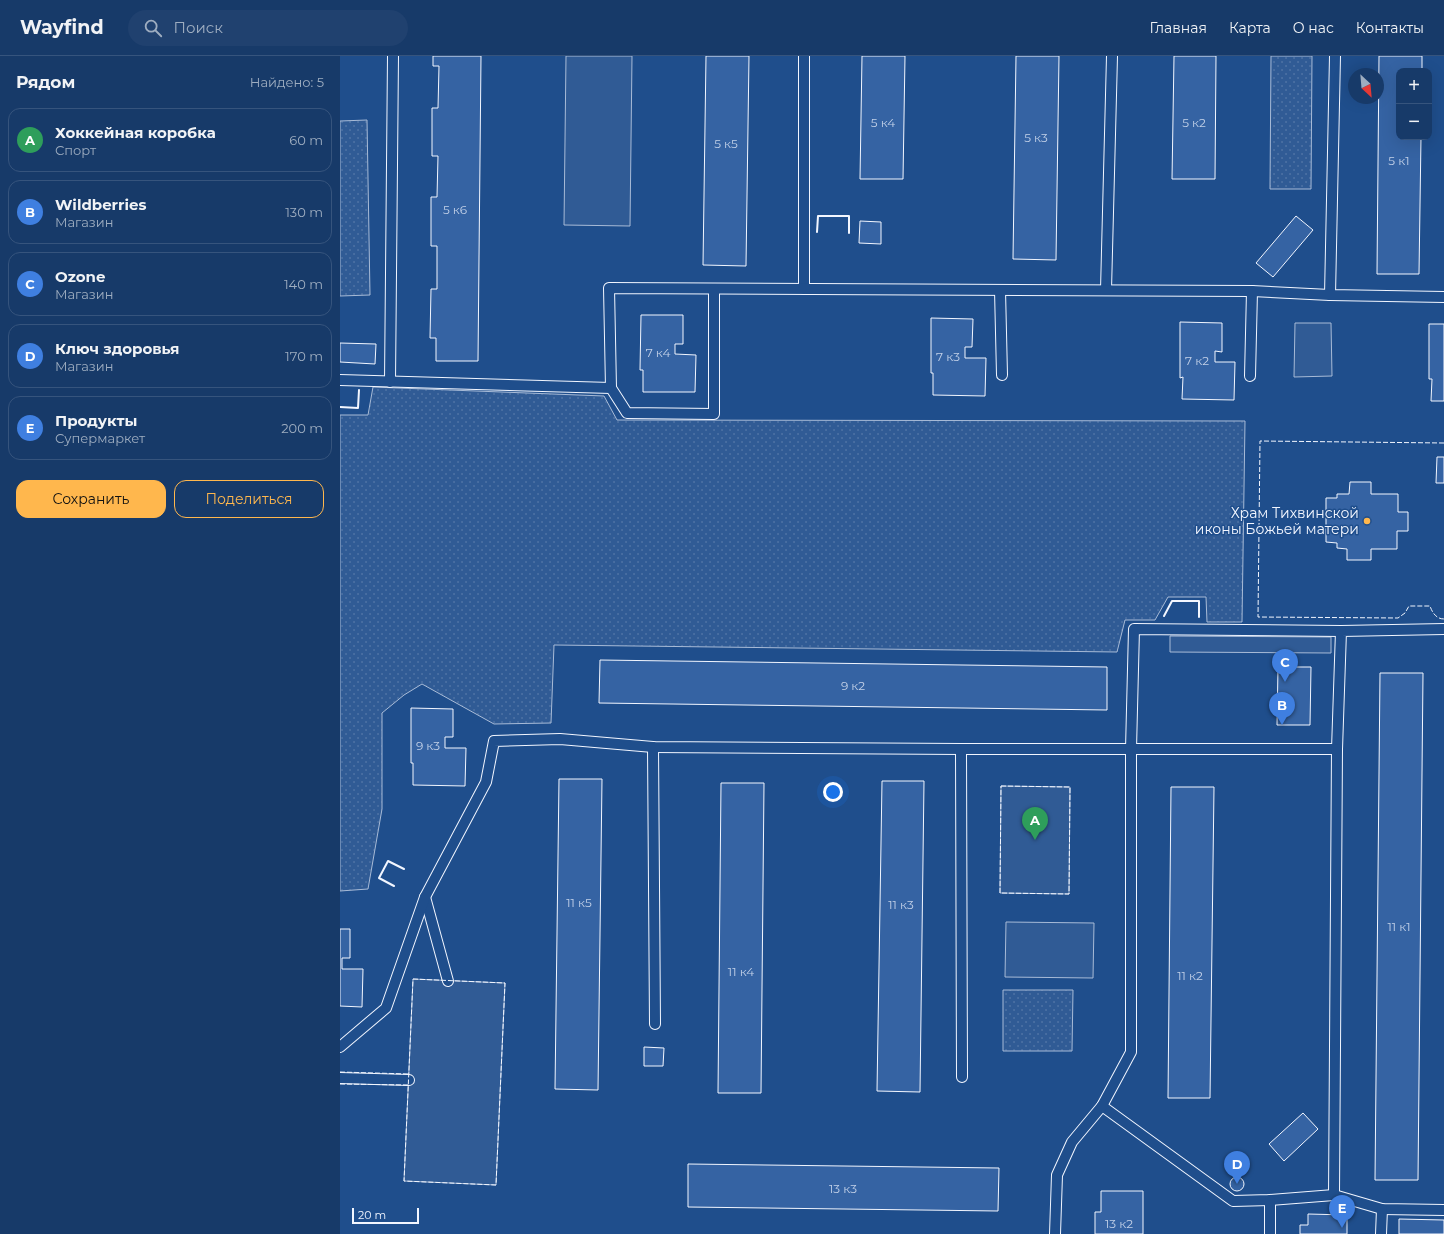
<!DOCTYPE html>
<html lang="ru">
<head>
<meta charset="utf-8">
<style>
  body { margin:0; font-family:Montserrat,sans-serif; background:#20416f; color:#f1f3f6 }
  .controls { position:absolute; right:12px; top:12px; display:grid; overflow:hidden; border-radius:8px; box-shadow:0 4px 16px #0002 }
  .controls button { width:36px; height:36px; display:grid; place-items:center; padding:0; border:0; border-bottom:1px solid #36547d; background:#173a69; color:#f1f3f6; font:20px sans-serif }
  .compass { position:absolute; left:1008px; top:12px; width:36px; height:36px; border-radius:50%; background:#173a69; box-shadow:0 4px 16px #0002; rotate:154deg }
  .scale { position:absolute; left:12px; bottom:10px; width:67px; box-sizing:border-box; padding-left:4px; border:2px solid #f2f6ff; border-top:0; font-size:11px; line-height:14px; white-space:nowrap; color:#f2f6ff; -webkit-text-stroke:3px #1f4e8c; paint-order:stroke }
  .you { position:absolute; left:493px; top:736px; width:14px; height:14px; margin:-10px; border:3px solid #fff; border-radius:50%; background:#1a73e8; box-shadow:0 0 0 6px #1a73e833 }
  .badge { display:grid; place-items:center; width:26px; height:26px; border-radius:50%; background:#ffb74d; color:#fff; font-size:13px; font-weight:700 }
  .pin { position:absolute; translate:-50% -33px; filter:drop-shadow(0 1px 2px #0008) }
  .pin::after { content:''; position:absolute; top:21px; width:14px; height:12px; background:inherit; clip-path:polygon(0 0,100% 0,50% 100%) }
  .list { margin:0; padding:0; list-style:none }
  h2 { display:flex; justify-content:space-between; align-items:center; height:52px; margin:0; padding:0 16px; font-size:17px }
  h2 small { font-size:13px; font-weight:400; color:#9eadc0 }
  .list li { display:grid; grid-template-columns:26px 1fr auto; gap:12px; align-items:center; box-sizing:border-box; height:64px; margin:0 8px 8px; padding:0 8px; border:1px solid #36547d; border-radius:12px }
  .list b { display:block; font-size:15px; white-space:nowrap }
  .list p { margin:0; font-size:13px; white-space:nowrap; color:#9eadc0 }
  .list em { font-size:13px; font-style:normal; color:#9eadc0 }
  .actions { display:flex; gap:8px; padding:12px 16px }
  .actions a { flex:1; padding:9px 0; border:1px solid #ffb74d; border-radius:12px; text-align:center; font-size:14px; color:#ffb74d }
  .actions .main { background:#ffb74d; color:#111 }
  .icon { flex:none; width:22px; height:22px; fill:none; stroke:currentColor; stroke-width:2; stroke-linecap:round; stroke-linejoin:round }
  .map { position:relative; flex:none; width:1104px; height:1178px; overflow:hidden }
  header { display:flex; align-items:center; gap:24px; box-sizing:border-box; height:56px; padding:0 20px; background:#173a69; border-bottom:1px solid #36547d }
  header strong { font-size:19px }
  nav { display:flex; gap:22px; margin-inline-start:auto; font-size:14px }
  .search { width:280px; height:36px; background:#20416f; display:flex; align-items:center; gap:10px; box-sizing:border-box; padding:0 14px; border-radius:22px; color:#9eadc0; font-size:15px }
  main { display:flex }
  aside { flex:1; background:#173a69 }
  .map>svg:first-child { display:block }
  .park { fill:url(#park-dots); stroke:#a8bbd7 }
  .built { fill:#305b95; stroke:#a8bbd7 }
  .building { fill:#3563a3; stroke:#f2f6ff }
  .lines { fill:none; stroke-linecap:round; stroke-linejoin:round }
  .lane-casing { stroke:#f2f6ff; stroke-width:12 }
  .lane { stroke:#1f4e8c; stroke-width:10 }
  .fence { stroke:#f2f6ff; stroke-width:1; stroke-dasharray:5 2; stroke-linecap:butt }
  .wall { stroke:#f2f6ff; stroke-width:2 }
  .poi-dot { fill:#ffb74d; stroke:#1f4e8c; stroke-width:1.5 }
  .labels { text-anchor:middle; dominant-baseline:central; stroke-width:3; stroke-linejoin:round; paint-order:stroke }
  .number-label { font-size:12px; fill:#c3d1e8 }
  .poi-label { font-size:14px; fill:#f2f6ff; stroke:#1f4e8c; text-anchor:end }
</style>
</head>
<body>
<header>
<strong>Wayfind</strong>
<div class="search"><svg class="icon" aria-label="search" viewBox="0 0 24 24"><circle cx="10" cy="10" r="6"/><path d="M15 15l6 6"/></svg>Поиск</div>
<nav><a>Главная</a><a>Карта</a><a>О нас</a><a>Контакты</a></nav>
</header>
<main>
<aside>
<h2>Рядом<small>Найдено: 5</small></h2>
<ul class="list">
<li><span class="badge" style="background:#2e9e5b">A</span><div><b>Хоккейная коробка</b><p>Спорт</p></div><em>60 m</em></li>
<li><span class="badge" style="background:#3f7fe0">B</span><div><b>Wildberries</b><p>Магазин</p></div><em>130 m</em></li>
<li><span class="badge" style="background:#3f7fe0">C</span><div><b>Ozone</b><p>Магазин</p></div><em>140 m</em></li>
<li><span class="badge" style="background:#3f7fe0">D</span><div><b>Ключ здоровья</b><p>Магазин</p></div><em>170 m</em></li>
<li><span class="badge" style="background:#3f7fe0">E</span><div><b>Продукты</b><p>Супермаркет</p></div><em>200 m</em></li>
</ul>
<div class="actions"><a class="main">Сохранить</a><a>Поделиться</a></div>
</aside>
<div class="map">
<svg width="1104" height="1178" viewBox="0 0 1104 1178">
  <defs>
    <pattern id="park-dots" width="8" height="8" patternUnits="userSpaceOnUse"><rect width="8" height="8" fill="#305b95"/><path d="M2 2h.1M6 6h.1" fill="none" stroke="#4e73a5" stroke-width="1.8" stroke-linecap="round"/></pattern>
  </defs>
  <rect width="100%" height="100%" fill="#1f4e8c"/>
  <g class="park">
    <path d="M931,0H972L971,133H930Z"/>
    <path d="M27,64L30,239L0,240V65Z"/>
    <path d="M33,331L264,340L277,364L905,365L902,566H867L866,541H828L815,564H785L777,596L214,589L211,667L154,668L82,628L64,639L42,657V753L28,833L0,835V359H28Z"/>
    <path d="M663,934H733L732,995H663Z"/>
  </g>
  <g class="built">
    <path d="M226,0H292L290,170L224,169Z"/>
    <path d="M955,267H991L992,320L954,321Z"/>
    <path d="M830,580L991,581V597L830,596Z"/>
    <path d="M661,730L730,731L729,838L660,837Z"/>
    <path d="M666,866L754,867L753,922L665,921Z"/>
    <path d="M73,923L165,927L156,1129L64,1125Z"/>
  </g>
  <g class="building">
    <path d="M93,0H141L138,305H96V282H90L91,233H97V190H91V141H97L98,100H92V52H98L99,10H93Z"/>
    <path d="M366,0H409L406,210L363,209Z"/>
    <path d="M522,0H565L563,123H520Z"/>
    <path d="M676,0H719L716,204L673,203Z"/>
    <path d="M834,0H876L875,123H832Z"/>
    <path d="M1039,0H1082V15H1059V81H1081L1079,218H1037Z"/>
    <path d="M956,160L973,174L933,221L916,207Z"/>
    <path d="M520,165L541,166V188L519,187Z"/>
    <path d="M301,259H343V288H335V298L356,299L355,336H303V314H300Z"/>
    <path d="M591,262L633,263L632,291H625V302H646L645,340L593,339V317H591Z"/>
    <path d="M840,266L882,267V296L875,295V306H895L894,344L842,343L843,321L840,322Z"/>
    <path d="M1089,268H1104V345H1091L1092,323H1089Z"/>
    <path d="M0,287L36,288L35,308L0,306Z"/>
    <path d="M1097,401H1104V427H1096Z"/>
    <path d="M1010,426H1031V438H1058V456H1068V475H1057V493H1031V504H1007V493L997,492V487L986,486V442H997V438H1009Z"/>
    <path d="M260,604L767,611V654L259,647Z"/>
    <path d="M938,611H971L970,669H937Z"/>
    <path d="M1040,617H1083L1078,1124H1035Z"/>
    <path d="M71,652L113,653V681H105V692H126L125,730L73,729V707H71Z"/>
    <path d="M219,723H262L258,1034L215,1033Z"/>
    <path d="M542,725H584L580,1036L537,1035Z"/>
    <path d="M381,727H424L421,1037H378Z"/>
    <path d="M831,731H874L870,1042H828Z"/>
    <path d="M0,873H10V902H2V913H23L22,951L0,950Z"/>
    <path d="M304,991L324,992L323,1010H304Z"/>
    <path d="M963,1057L978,1073L944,1105L929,1088Z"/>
    <path d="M348,1108L659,1112L658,1155L348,1151Z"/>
    <circle cx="897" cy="1128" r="7"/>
    <path d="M761,1135H803V1178H755V1156H761Z"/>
    <path d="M968,1158L1007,1159V1178H960V1169H968Z"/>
    <path d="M1059,1163L1104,1164V1178H1059Z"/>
  </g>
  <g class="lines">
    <defs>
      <g id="lane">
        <path d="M464,233V0"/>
        <path d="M660,234L662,319"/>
        <path d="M766,234L772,0"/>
        <path d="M990,239L995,0"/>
        <path d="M910,320L912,235"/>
        <path d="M0,324L271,332L269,232L912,235L990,239L1104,241"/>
        <path d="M50,326L53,0"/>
        <path d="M271,332L287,357L374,358V233"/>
        <path d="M313,691L315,968"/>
        <path d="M621,693L622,1021"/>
        <path d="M85,841L108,925"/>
        <path d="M0,991L46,952L85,841L146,726L154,685L220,683L313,691L621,693H997L1001,575L1104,573"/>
        <path d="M0,1022L69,1024"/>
        <path d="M762,1050L893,1145L930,1144L994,1139L1042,1153L1104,1154"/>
        <path d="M994,1139L997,693"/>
        <path d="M715,1178L717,1119L732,1086L762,1050L791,996V693L794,573L1001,575"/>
        <path d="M930,1178V1144"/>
        <path d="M1041,1178L1042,1153"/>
      </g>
    </defs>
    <use href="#lane" class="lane-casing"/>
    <use href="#lane" class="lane"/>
    <g class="fence">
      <path d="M1104,387L920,385L918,561L1058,562L1065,557L1069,550H1090C1092,556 1096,563 1104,563"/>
      <path d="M661,730L730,731L729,838L660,837Z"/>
      <path d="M73,923L165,927L156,1129L64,1125Z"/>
      <path d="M0,1016L69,1018"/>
      <path d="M0,1028L68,1029"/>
    </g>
    <g class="wall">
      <path d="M477,176L478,160H509V177"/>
      <path d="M0,351L18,352L19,334"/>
      <path d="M824,560L832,545H859V561"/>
      <path d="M54,830L39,822L48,805L64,813"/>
    </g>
  </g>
  <circle class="poi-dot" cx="1027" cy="465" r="4"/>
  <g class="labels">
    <g class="number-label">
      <text x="543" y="66">5 к4</text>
      <text x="854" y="66">5 к2</text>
      <text x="696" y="81">5 к3</text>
      <text x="386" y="87">5 к5</text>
      <text x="1059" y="104">5 к1</text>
      <text x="115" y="153">5 к6</text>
      <text x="318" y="296">7 к4</text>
      <text x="608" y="300">7 к3</text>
      <text x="857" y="304">7 к2</text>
      <text x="513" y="629">9 к2</text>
      <text x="88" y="689">9 к3</text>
      <text x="239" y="846">11 к5</text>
      <text x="561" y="848">11 к3</text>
      <text x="1059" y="870">11 к1</text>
      <text x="401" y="915">11 к4</text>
      <text x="850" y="919">11 к2</text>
      <text x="503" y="1132">13 к3</text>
      <text x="779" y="1167">13 к2</text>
    </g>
    <g class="poi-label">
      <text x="1019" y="457">Храм Тихвинской<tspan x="1019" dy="16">иконы Божьей матери</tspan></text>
    </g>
  </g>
</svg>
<div class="controls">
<button>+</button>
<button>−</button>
</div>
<svg class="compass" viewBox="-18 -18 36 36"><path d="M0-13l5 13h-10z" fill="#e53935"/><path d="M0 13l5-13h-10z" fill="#9eadc0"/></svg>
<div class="scale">20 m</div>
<div class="you"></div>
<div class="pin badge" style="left:695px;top:784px;background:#2e9e5b">A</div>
<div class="pin badge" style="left:942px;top:669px;background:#3f7fe0">B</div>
<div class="pin badge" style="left:945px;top:626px;background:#3f7fe0">C</div>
<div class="pin badge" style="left:897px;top:1128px;background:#3f7fe0">D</div>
<div class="pin badge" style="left:1002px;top:1172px;background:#3f7fe0">E</div>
</div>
</main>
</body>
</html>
